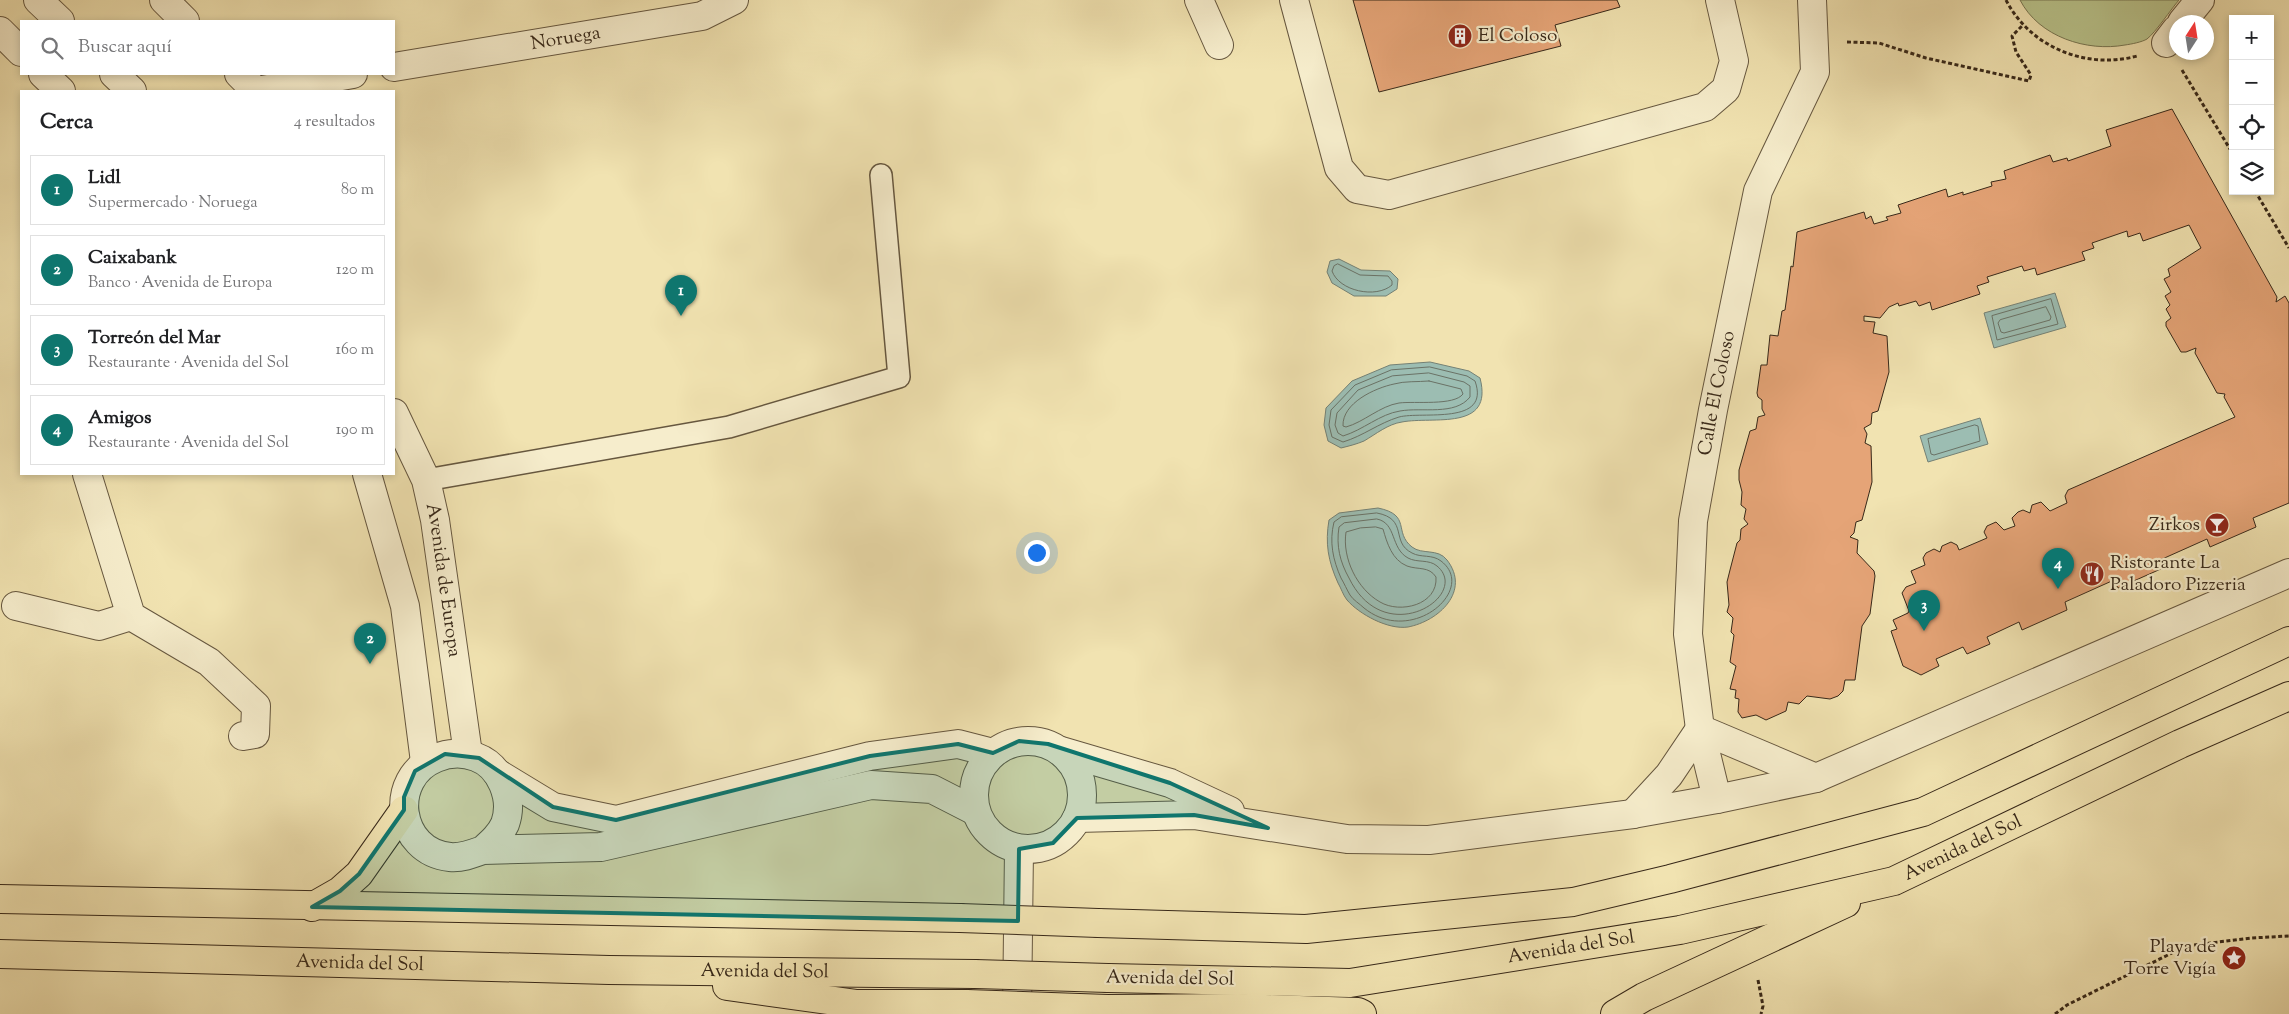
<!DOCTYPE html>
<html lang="es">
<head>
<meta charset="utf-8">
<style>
  body { margin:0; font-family:"Sorts Mill Goudy",serif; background:#f2f2f2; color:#202124 }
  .controls { position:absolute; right:15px; top:15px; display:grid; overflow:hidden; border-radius:0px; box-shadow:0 2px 8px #0003 }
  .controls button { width:45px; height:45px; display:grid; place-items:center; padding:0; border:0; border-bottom:1px solid #e0e0e0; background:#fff; color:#202124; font:25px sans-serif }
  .compass { position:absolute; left:2169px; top:15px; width:45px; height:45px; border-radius:50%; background:#fff; box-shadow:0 2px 8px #0003; rotate:12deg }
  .you { position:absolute; left:1036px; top:552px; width:18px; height:18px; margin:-12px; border:4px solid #fff; border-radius:50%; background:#1a73e8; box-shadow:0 0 0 8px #1a73e833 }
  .badge { display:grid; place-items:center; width:32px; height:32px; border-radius:50%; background:#0f766e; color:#fff; font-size:16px; font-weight:700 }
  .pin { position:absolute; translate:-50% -41px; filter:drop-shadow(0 1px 2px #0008) }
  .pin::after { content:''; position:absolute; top:26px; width:18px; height:15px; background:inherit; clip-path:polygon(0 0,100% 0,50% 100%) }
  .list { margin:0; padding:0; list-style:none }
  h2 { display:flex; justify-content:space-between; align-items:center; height:65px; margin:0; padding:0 20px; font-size:21px }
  h2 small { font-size:16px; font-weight:400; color:#757577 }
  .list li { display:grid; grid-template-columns:32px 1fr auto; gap:15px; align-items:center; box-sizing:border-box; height:70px; margin:0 10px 10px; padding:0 10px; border:1px solid #e0e0e0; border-radius:0px }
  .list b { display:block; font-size:19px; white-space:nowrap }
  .list p { margin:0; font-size:16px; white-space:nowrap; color:#757577 }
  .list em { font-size:16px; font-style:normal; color:#757577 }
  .icon { flex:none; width:28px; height:28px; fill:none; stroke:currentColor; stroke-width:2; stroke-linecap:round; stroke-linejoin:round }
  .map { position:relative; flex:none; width:2289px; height:1014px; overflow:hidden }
  .search { position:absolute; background:#fff; box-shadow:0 2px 8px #0003; left:20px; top:20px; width:375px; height:55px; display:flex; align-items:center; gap:12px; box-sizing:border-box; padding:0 18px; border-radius:0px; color:#757577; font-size:19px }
  .panel { position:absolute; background:#fff; box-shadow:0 2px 8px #0003; left:20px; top:90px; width:375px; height:385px; border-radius:0px }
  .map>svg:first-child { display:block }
  .green { fill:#b9c48c; stroke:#787652 }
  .water { fill:#9cbdb2; stroke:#748175 }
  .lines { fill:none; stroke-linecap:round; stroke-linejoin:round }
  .shore { stroke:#6a7266; stroke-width:1 }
  .building { fill:#e5a477; stroke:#372819 }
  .lane-casing { stroke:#66573f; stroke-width:24 }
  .street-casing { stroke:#66573f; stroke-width:30 }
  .primary-casing { stroke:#372819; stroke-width:30 }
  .path { stroke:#372819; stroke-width:3; stroke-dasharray:4 2.5; stroke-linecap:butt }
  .lane { stroke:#f6edcc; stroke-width:21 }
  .street { stroke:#f6edcc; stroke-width:28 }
  .primary { stroke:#f1e3b1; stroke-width:28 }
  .primary-bridge-casing { stroke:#372819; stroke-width:30; stroke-linecap:butt }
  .primary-bridge { stroke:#f1e3b1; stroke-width:28 }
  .marked { fill:#0f766e; fill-opacity:0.2; stroke:#0f766e; stroke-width:4; stroke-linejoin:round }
  .labels { text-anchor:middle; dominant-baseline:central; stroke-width:4.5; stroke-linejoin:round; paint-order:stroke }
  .poi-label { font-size:19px; fill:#372819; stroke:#f6edcc; text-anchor:start }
  .street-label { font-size:19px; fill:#372819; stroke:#f6edcc }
</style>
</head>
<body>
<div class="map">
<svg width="2289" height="1014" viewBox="0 0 2289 1014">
  <rect width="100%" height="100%" fill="#f1e3b1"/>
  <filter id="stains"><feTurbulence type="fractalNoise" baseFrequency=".004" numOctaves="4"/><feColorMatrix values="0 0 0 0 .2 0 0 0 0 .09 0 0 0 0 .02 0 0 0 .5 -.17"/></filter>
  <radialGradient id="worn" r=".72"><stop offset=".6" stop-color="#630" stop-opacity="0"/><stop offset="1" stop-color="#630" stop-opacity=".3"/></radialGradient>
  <path class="green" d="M2020,0H2179C2171,9 2156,32 2147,39C2142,42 2132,44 2125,45C2087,52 2039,37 2020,0Z"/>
  <g class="water">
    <path d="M1339,259L1361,270L1390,271L1398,279L1397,289L1386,296H1354L1332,283L1327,272L1330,261Z"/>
    <path d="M2055,293L2066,327L1994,348L1984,313Z"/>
    <path d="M1430,362L1469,371L1480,378C1494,432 1433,416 1402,422C1388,424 1376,434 1364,441C1357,444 1349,446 1341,448L1328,441L1324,425L1326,408L1352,381L1390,365Z"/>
    <path d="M1980,418L1988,444L1928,462L1920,436Z"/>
    <path d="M1378,508C1412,515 1393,532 1412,547C1422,555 1438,548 1447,560C1471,591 1439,621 1408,627C1388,630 1359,614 1347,600C1343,595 1341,588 1338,583C1328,561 1325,543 1329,520L1339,513Z"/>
  </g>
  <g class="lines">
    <g class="shore">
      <path d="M1338,264L1360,275L1388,276L1392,281V285C1376,299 1339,291 1332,271L1334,266Z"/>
      <path d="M2051,299L2058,324L1997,340L1992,316Z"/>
      <path d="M2046,307L2051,317L2050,320L2004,333L2001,332L1998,323L2000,320Z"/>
      <path d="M1430,367L1467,376L1475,381C1491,426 1422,411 1399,417C1379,423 1363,436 1343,442L1332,437L1329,425L1331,410L1355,385L1391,370Z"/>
      <path d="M1429,373L1464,382L1470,386V397C1455,416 1422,407 1400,411C1380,414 1363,430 1343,436L1338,433L1335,425L1337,413L1358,390L1392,376Z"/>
      <path d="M1429,381L1461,389L1463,394C1454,406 1415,401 1399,403C1380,406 1364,422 1346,427L1343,426C1342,403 1375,388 1394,384C1404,381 1418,382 1429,381Z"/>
      <path d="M1975,425L1978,426L1980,441L1934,455L1931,454L1928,439Z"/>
      <path d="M1377,513C1409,519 1390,542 1412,553C1421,558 1432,554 1441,561C1478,589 1412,647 1364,608C1360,604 1353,600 1350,595C1347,590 1344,583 1341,578C1333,560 1329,542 1334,522L1341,517Z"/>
      <path d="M1377,519C1397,523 1390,548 1408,558C1417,563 1429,559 1437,566C1472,595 1385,652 1349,578C1340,562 1336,546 1339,527L1344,523Z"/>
      <path d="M1376,527L1383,529C1387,543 1392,560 1407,566C1418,570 1429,566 1436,577C1438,605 1400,614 1380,602C1357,589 1342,558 1346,532L1360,528Z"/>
    </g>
  </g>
  <g class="building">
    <path d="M1353,0H1617L1620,7L1555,25L1561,46L1379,92Z"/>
    <path d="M2172,109L2277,297L2276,302L2285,296L2289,303V503L2253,518L2256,527L2210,547L2207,539L2160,560L2163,568L2118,588L2114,580L2065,602L2067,610L2022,630L2019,622L1987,637L1990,644L1967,654L1963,647L1936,659L1939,666L1921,675L1903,666L1891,631L1897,629L1893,620L1908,613L1909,611L1902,593L1906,587L1916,583L1911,571L1925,565L1923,558L1926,553L1934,549L1940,552L1942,546L1951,542L1957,545L1959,550L1987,538L1984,532L1987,526L1996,522L2004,530L2015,526L2012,518L2018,512L2023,510L2030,513L2032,505L2041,502L2050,511L2067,503L2065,496L2068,490L2235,417L2224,397L2225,394L2217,393L2195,353L2196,348L2186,352H2181L2166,326V322L2171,318L2166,309L2170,305L2165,296L2171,292L2164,279L2170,276L2168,269L2201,248L2189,225L2143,241L2140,233L2128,237L2127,231L2092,243L2094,248L2082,252L2085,260L2037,275L2035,268L2024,271L2022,266L1987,277L1989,282L1977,286L1980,294L1932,310L1930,302L1919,306L1916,301L1899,306L1898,303L1889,307L1880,318L1864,316V321L1875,322L1873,333L1887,336L1889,372L1878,411L1872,413L1871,424L1864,428L1867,434L1865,443L1871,446L1872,482L1862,520L1856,522L1854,533L1850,537L1858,540L1857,553L1874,571L1875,576L1870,614L1862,626L1855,680H1845L1843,691L1838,696L1830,699L1807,696L1799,704L1788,702L1786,711L1766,720L1756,715L1742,718L1738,712L1739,699L1735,698L1736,690L1730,689L1736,666L1730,662L1734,635L1731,632L1733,618L1727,612L1729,605L1727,582L1730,570L1737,543L1740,540L1741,529L1748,524L1744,519L1746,509L1741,505L1742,492L1739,480V470L1750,431L1756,429L1758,417L1765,415L1762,409V400L1758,397L1757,393L1761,365H1767L1770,335L1778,336L1782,311L1785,310L1791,266L1793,267L1797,232L1864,212L1866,219L1871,216L1874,224L1888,220L1886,217L1901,213L1898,205L1946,189L1948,197L1963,192V195L1992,186L1991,182L2006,179L2004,171L2050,155L2053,162L2067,158L2068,161L2111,146L2106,130Z"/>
  </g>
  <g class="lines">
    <defs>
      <path id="lane" d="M426,480L729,427L899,377L881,175"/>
      <g id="street">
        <path d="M38,0L60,21"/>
        <path d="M164,0L185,21"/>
        <path d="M1199,0L1219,45"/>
        <path d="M1294,0L1339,168L1357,189L1389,195L1705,107L1726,89L1734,61L1720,0"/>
        <path d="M2182,22L2200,0"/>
        <path d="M0,31L21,52"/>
        <path d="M2166,43L2176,30"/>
        <path id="s1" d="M394,67L702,16L734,0"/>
        <path d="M43,74L61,91"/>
        <path d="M114,74L132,91"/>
        <path d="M239,74L255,90"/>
        <path d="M256,91L353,74"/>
        <path id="s2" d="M394,413L426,480L435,520L468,754"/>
        <path d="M87,474L131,616L209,662L256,706L255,734L243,736"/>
        <path d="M367,474L405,606L425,762"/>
        <path d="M16,606L99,626L131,616"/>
        <path d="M1700,729L1816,778"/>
        <circle cx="1028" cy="795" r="54"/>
        <path d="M1061,751L1170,783L1230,811"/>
        <path d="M497,773L553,807L616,820L870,756L958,744L993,753"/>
        <path id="s3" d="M1717,799L1700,729L1688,634L1693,521L1713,410L1758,191L1815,72L1812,0"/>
        <path d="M1633,814L1669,775L1700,729"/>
        <path d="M1077,818L1194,815L1347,839L1429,840L1633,814L1717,799L1816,778L2289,573"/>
        <path d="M483,850C492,842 500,835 505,824C514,799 501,766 476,757C463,752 448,753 436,758C387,778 397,852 450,857C462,858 472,854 483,850L601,847L871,785L932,789L975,811"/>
        <path d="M1017,1014L1019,849"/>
      </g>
      <g id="primary">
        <path d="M0,899L960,918"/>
        <path d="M312,907L340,891L359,874L404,810"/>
        <path d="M1098,923L1306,929L1573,902L1670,879L1923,812L2289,641"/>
        <path id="s4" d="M0,954L609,970L975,974"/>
        <path id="s5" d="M1108,978L1350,983L1680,930L1894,881L2180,744L2289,696"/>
        <path d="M727,986L857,1004H967"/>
        <path d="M1108,1009L1238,1008L1358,1012L1362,1014"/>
        <path d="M1615,1014L1644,997L1846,903"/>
      </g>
    </defs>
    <use href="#lane" class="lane-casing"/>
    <use href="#street" class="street-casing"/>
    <use href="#primary" class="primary-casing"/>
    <g class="path">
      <path d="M2006,0C2030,47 2086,70 2137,56"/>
      <path d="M1847,42L1879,43L1926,58L2029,81L2031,75L2016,52L2012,36L2023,25"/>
      <path d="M2182,70L2233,154"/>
      <path d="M2255,191L2289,248"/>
      <path d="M1758,980L1763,1006L1761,1014"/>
      <path d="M2055,1014L2067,1005L2186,946L2251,938L2289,936"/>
    </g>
    <use href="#lane" class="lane"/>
    <use href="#street" class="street"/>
    <use href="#primary" class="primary"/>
    <defs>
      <g id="primary-bridge">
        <path d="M960,918L1098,923"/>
        <path d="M975,974L1108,978"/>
        <path d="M967,1004L1108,1009"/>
      </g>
    </defs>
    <use href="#primary-bridge" class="primary-bridge-casing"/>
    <use href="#primary-bridge" class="primary-bridge"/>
  </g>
  <path class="marked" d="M1019,741L1048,744L1170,783L1268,828L1194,815L1077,818L1053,843L1019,849L1018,921L312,907L340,891L359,874L404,810V797L415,771L445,754L479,758L553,807L616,820L870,756L958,744L993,753Z"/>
  <defs>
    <symbol id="building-disc" viewBox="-11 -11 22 22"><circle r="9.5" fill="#8f2418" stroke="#f6edcc"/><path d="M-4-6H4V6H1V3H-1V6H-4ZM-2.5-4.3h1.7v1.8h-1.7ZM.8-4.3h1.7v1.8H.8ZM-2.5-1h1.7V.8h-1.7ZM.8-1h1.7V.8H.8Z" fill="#fff"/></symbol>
    <symbol id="bar-disc" viewBox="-11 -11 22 22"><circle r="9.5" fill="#8f2418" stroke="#f6edcc"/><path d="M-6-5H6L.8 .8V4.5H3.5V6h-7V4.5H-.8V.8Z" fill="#fff"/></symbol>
    <symbol id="restaurant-disc" viewBox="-11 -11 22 22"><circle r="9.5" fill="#8f2418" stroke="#f6edcc"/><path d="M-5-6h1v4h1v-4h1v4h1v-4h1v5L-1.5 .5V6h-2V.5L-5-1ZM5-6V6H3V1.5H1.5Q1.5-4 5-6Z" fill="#fff"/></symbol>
    <symbol id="sight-disc" viewBox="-11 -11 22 22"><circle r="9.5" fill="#8f2418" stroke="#f6edcc"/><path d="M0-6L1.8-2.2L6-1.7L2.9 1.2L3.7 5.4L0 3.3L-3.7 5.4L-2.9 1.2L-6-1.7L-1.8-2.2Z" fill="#fff"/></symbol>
  </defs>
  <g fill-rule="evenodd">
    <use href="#building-disc" x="1446" y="22" width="28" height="28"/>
    <use href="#bar-disc" x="2203" y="511" width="28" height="28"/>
    <use href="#restaurant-disc" x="2078" y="560" width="28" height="28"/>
    <use href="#sight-disc" x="2220" y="944" width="28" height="28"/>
  </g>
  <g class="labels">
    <g class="poi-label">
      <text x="1478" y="36">El Coloso</text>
      <text x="2200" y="525" text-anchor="end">Zirkos</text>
      <text x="2110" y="563">Ristorante La<tspan x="2110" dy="22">Paladoro Pizzeria</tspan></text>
      <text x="2216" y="947" text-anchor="end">Playa de<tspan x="2216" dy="22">Torre Vigía</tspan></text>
    </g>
    <g class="street-label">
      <text stroke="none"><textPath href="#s1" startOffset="174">Noruega</textPath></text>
      <text stroke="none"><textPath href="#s3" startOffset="411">Calle El Coloso</textPath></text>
      <text stroke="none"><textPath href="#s2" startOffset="176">Avenida de Europa</textPath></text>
      <text stroke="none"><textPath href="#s5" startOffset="872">Avenida del Sol</textPath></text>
      <text stroke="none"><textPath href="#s5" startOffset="466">Avenida del Sol</textPath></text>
      <text stroke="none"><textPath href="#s4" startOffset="360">Avenida del Sol</textPath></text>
      <text stroke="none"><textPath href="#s4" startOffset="765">Avenida del Sol</textPath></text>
      <text transform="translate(1170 979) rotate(1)">Avenida del Sol</text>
    </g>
  </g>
  <rect width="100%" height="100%" filter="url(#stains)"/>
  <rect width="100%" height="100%" fill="url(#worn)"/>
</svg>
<div class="controls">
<button>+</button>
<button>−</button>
<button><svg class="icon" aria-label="locate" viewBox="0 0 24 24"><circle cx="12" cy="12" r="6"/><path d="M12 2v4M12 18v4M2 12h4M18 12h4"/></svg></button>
<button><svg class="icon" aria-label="layers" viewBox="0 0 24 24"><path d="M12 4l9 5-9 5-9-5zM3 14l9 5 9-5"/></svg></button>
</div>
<svg class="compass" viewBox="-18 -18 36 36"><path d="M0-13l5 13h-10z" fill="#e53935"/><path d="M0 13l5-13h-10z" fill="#757577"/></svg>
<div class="you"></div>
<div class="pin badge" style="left:681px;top:316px">1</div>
<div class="pin badge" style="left:370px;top:664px">2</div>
<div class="pin badge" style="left:1924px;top:631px">3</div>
<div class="pin badge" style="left:2058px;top:589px">4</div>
<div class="search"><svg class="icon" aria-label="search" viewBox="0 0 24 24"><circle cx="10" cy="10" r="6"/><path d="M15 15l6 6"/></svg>Buscar aquí</div>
<section class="panel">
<h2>Cerca<small>4 resultados</small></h2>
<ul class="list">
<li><span class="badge">1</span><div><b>Lidl</b><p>Supermercado · Noruega</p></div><em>80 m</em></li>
<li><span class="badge">2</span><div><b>Caixabank</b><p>Banco · Avenida de Europa</p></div><em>120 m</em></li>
<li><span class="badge">3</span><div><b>Torreón del Mar</b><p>Restaurante · Avenida del Sol</p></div><em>160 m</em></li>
<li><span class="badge">4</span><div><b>Amigos</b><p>Restaurante · Avenida del Sol</p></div><em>190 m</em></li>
</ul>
</section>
</div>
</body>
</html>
